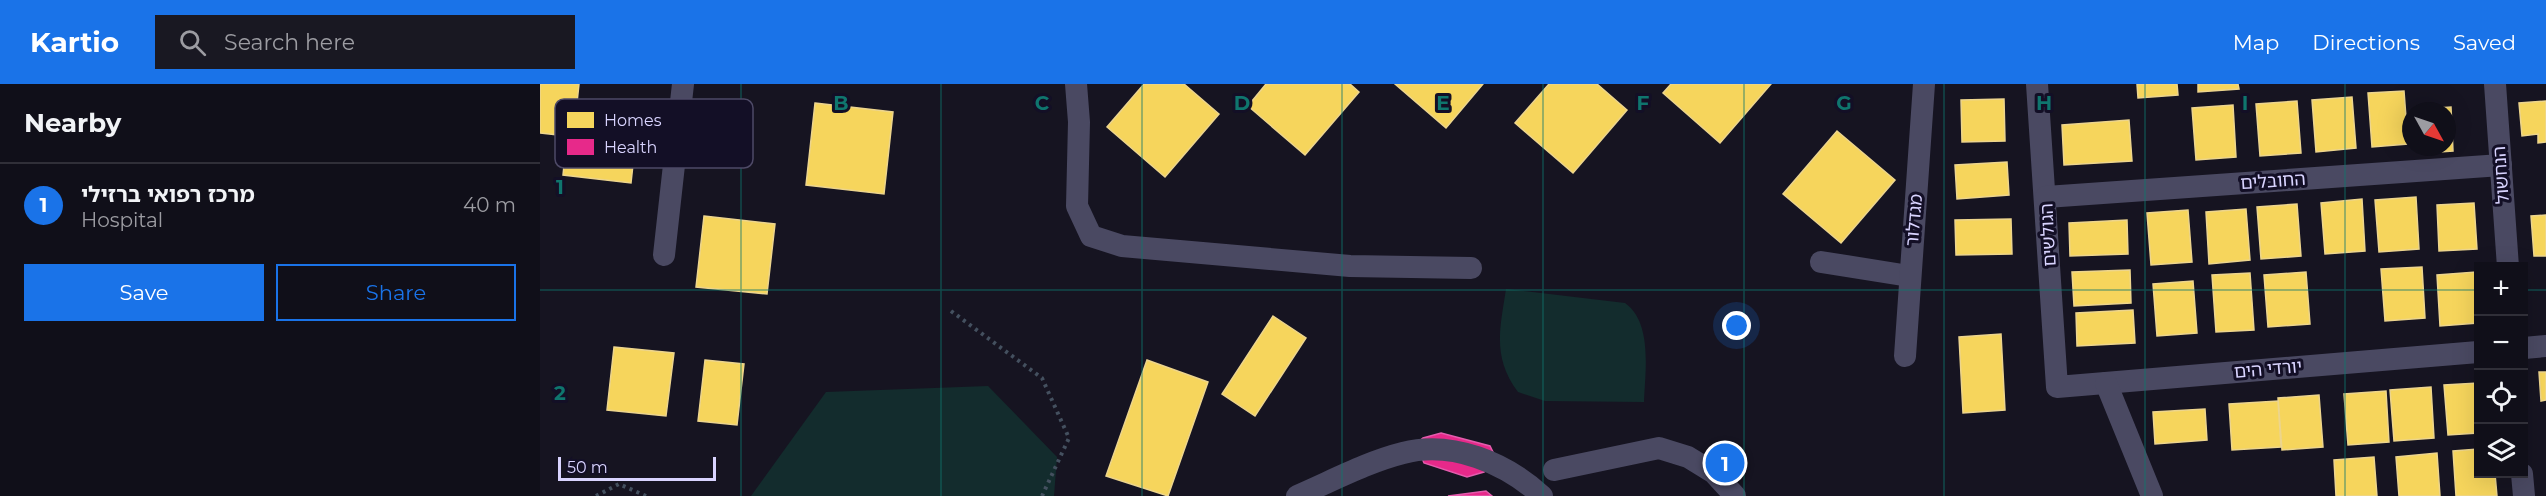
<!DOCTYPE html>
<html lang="en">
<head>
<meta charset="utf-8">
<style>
  body { margin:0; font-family:Montserrat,"Noto Sans Hebrew",sans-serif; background:#191822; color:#f1f3f6 }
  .controls { position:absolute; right:18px; bottom:18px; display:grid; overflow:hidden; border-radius:0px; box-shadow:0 6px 24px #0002 }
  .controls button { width:54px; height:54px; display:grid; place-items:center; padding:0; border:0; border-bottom:2px solid #302f38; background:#100f19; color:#f1f3f6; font:30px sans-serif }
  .compass { position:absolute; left:1862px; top:18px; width:54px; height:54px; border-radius:50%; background:#100f19; box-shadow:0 6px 24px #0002; rotate:130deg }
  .scale { position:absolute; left:18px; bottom:15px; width:158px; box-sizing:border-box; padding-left:6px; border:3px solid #d9d4ff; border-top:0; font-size:16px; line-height:21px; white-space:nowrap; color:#d9d4ff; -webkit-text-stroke:4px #130f26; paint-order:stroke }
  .you { position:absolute; left:1197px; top:242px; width:21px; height:21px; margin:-15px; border:4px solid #fff; border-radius:50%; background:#1a73e8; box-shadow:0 0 0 9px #1a73e833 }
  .badge { display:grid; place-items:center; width:39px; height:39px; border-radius:50%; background:#1a73e8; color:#fff; font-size:20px; font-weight:700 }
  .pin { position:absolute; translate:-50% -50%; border:3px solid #fff; box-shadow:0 2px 6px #0006 }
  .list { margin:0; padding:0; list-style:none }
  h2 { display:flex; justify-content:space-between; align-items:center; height:78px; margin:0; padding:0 24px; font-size:26px }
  h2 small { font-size:20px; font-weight:400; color:#9c9ca2 }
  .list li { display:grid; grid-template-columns:39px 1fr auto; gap:18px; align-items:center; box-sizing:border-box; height:84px; padding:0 24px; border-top:2px solid #302f38 }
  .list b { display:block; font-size:22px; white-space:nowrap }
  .list p { margin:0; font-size:20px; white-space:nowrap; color:#9c9ca2 }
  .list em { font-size:20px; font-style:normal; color:#9c9ca2 }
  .actions { display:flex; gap:12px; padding:18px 24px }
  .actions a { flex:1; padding:14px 0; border:2px solid #1a73e8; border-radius:0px; text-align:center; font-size:21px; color:#1a73e8 }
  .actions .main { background:#1a73e8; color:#fff }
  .icon { flex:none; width:33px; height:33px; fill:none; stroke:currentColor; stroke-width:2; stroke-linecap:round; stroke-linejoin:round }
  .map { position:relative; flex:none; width:2006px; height:412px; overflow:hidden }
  header { display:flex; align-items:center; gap:36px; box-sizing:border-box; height:84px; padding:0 30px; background:#1a73e8; color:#fff }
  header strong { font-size:28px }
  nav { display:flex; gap:33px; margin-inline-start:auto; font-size:21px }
  .search { width:420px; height:54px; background:#191822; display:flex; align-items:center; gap:15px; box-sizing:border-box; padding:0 21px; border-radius:0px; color:#9c9ca2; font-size:22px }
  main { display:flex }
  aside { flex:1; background:#100f19 }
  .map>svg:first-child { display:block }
  .green { fill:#132c2d }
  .homes { fill:#f6d55c; stroke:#edd58d; stroke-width:1.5 }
  .health { fill:#e7298a; stroke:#e35cad; stroke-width:1.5 }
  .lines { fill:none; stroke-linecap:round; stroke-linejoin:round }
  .path { stroke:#44505f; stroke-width:4; stroke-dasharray:3 4.5; stroke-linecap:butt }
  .minor { stroke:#4a4962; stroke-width:22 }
  .grid { fill:none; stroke:#0f766e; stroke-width:1.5; stroke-opacity:0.55 }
  .labels { text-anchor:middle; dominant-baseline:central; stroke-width:6; stroke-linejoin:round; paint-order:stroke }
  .street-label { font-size:18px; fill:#d9d4ff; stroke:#130f26 }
  .key { fill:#130f26; stroke:#4e4a67; stroke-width:1.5 }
  .key-label { font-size:16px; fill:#d9d4ff }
  .grid-label { font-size:20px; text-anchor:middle; font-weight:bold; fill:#0f766e; stroke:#130f26; stroke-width:6; stroke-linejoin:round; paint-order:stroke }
</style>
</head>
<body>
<header>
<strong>Kartio</strong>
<div class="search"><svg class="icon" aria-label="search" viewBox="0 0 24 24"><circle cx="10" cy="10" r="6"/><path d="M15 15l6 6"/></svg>Search here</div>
<nav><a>Map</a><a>Directions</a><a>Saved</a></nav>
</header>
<main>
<aside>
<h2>Nearby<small></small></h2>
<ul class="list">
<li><span class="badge">1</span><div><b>מרכז רפואי ברזילי</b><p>Hospital</p></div><em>40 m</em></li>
</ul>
<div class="actions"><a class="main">Save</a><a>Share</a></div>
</aside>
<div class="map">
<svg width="2006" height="412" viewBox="0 0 2006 412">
  <rect width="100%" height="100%" fill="#161421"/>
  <g class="green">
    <path d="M966,205L1085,219C1113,239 1105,288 1104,318L1005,317L978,308C952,273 960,245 966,205Z"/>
    <path d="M448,302L517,373L514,412H211L286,308Z"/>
  </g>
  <g class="homes">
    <path d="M0,0H39L36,28L98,35L91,99L23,91L27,52L0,49Z"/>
    <path d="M604,0H644L679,30L625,93L567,43Z"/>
    <path d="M726,0H810L819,8L765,71L708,22Z"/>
    <path d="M855,0H943L906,44Z"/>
    <path d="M1009,0H1057L1087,26L1033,89L975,39Z"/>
    <path d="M1131,0H1231L1180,59L1123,9Z"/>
    <path d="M1597,0H1637L1638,11L1598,14Z"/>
    <path d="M1658,0H1698L1699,5L1658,8Z"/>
    <path d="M1864,7L1868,60L1832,63L1828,9Z"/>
    <path d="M1812,13L1816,64L1776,68L1772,16Z"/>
    <path d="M1464,15L1465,57L1422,58L1421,16Z"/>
    <path d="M1757,17L1761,69L1720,72L1716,20Z"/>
    <path d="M2006,17V58L1998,59V50L1982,52L1979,19Z"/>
    <path d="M275,19L353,28L344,110L266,101Z"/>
    <path d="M1693,21L1696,73L1656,76L1652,24Z"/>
    <path d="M1911,23L1913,67L1884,69L1883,63H1907V27L1881,25Z"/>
    <path d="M1589,36L1592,77L1524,81L1522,41Z"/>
    <path d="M1297,47L1355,96L1301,159L1243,110Z"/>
    <path d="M1467,78L1469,111L1417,115L1415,81Z"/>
    <path d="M1876,113L1879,165L1839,168L1835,116Z"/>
    <path d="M1822,115L1825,167L1785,170L1781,119Z"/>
    <path d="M1934,119L1937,165L1899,167L1897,121Z"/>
    <path d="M1757,120L1761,172L1721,175L1717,123Z"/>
    <path d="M1706,125L1710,176L1669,180L1666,128Z"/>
    <path d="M1648,126L1652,178L1611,181L1607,129Z"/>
    <path d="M2006,131V172H1994L1991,132Z"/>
    <path d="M164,132L235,140L227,210L156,203Z"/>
    <path d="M1471,135L1472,170L1416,171L1415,136Z"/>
    <path d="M1587,136L1588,170L1530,172L1529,139Z"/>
    <path d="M1882,183L1885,234L1845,237L1841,185Z"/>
    <path d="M1590,186L1591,219L1534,222L1532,188Z"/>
    <path d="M1766,188L1770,240L1728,243L1724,191Z"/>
    <path d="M1936,188L1938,239L1900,242L1897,191Z"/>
    <path d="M1710,189L1714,246L1676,248L1672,191Z"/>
    <path d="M1653,197L1657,249L1617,252L1613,200Z"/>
    <path d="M1593,226L1595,259L1537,262L1536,229Z"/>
    <path d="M733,232L766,254L715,332L682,310Z"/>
    <path d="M1461,250L1465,326L1423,329L1419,253Z"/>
    <path d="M74,263L134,269L126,332L67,326Z"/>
    <path d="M165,276L204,280L197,341L158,337Z"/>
    <path d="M607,276L668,298L628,412L566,392Z"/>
    <path d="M1999,288H2006V316L2001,317Z"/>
    <path d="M1938,299V349L1908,351L1904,301Z"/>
    <path d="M1891,303L1894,354L1854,357L1850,306Z"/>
    <path d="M1846,307L1849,358L1808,361L1804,310Z"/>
    <path d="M1779,311L1783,363L1742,366L1738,314Z"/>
    <path d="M1738,317L1741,363L1692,366L1689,320Z"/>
    <path d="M1665,325L1667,356L1615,360L1613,328Z"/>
    <path d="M1938,365V390H1955L1957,412H1916L1913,367Z"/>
    <path d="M1897,369L1900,412H1859L1856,373Z"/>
    <path d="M1834,373L1837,412H1796L1794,376Z"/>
  </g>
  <g class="health">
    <path d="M901,349L950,362L954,370L952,381L944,388L927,393L884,379L876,360L883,354Z"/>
    <path d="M946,407L952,412H908Z"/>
  </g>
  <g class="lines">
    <g class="path">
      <path d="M411,227L502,294L529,354L502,412"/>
      <path d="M56,412L79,400L106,412"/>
    </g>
    <g class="minor">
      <path d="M536,0L539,38L537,122L551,152L582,162L810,182L931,184"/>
      <path d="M1497,0L1517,303L1938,268"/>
      <path d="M1955,0L1968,183"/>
      <path d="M1506,113L1961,81"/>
      <path d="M124,171L143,0"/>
      <path d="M1281,178L1369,192"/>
      <path d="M1984,264L2006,262"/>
      <path d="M1365,272L1384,0"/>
      <path d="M1566,299L1612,412"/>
      <path d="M1014,386L1119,364L1148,373L1174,389L1195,412"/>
      <path d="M1982,390L1984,412"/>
      <path d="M757,412C792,397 827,378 863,369C912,356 966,379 1002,412"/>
    </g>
  </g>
  <path class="grid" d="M201,0V412M401,0V412M602,0V412M802,0V412M1003,0V412M1204,0V412M1404,0V412M1605,0V412M1805,0V412M0,206H1938M1984,206H2006"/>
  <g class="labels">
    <g class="street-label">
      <text transform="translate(1961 91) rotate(-94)">הנחשול</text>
      <text transform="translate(1733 97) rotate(-4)">החובלים</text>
      <text transform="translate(1374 136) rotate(-85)">מגדלור</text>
      <text transform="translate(1508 151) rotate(-93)">הגולשים</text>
      <text transform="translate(1728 285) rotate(-5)">יורדי הים</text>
    </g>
  </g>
  <rect x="15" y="15" width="198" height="69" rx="9" class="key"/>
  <rect x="27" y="28" width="27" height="16" fill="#f6d55c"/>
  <rect x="27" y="55" width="27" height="16" fill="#e7298a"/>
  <g class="key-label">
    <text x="64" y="42">Homes</text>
    <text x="64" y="69">Health</text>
  </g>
  <g class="grid-label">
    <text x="301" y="26">B</text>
    <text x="502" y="26">C</text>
    <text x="702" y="26">D</text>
    <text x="903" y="26">E</text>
    <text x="1103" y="26">F</text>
    <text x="1304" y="26">G</text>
    <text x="1504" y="26">H</text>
    <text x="1705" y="26">I</text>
    <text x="20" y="110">1</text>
    <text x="20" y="316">2</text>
  </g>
</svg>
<div class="controls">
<button>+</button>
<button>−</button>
<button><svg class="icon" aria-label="locate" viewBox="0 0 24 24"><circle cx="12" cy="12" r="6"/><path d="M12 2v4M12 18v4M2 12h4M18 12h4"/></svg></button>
<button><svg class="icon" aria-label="layers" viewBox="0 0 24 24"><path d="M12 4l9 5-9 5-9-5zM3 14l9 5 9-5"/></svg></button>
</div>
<svg class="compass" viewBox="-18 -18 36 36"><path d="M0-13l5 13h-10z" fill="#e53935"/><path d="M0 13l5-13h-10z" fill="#9c9ca2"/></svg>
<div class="scale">50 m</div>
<div class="you"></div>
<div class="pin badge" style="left:1185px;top:379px">1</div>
</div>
</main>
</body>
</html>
